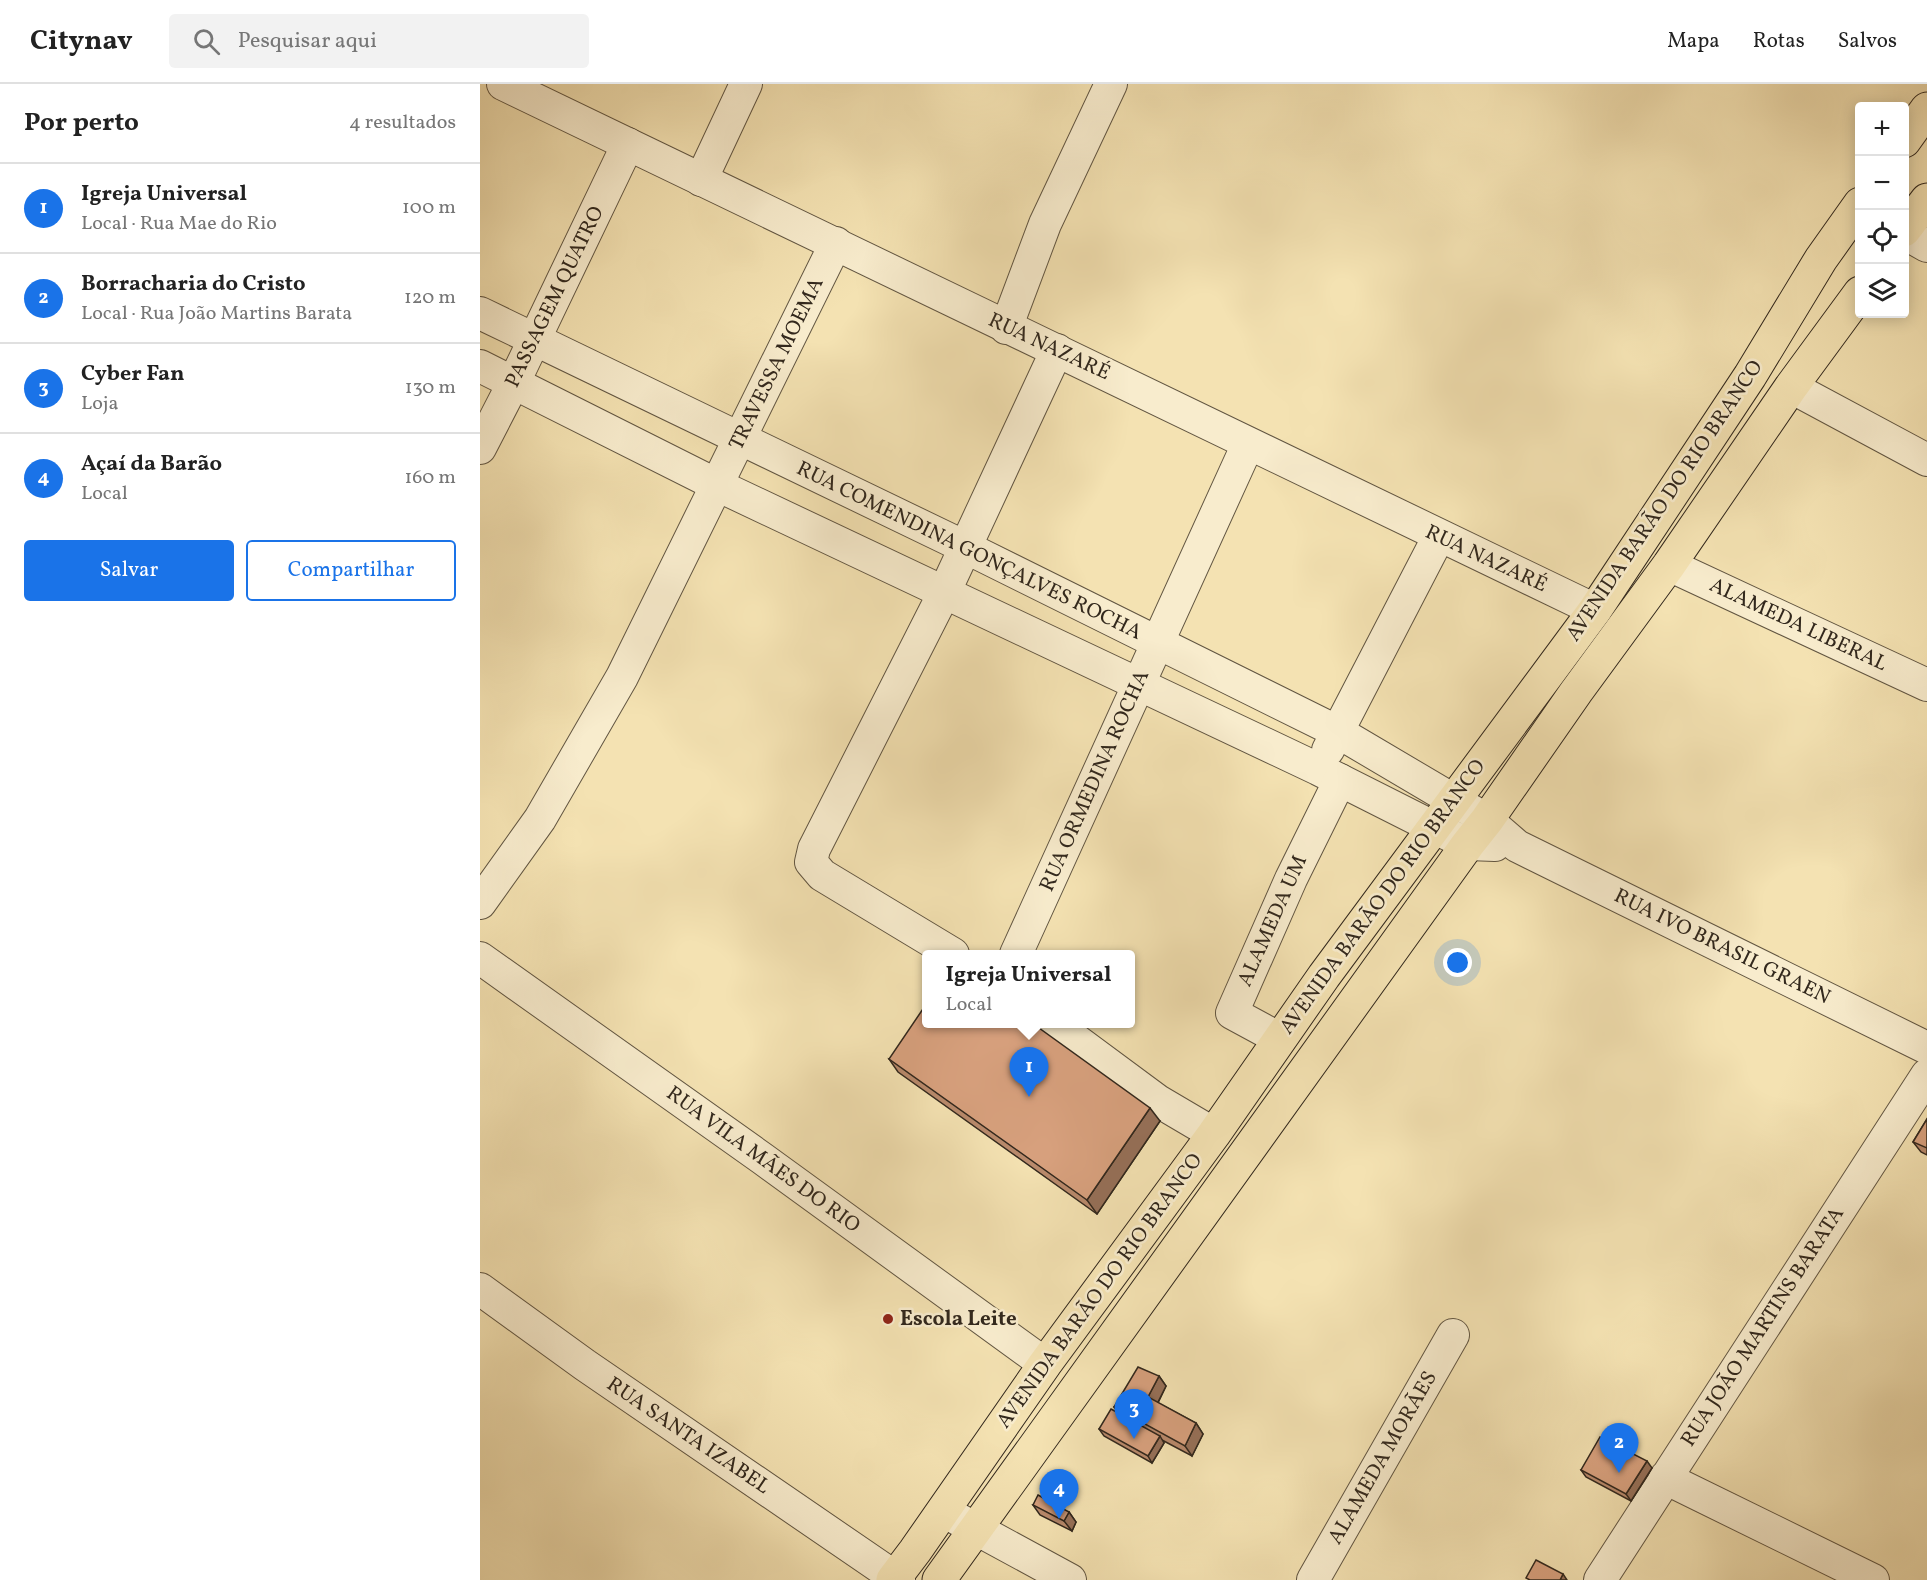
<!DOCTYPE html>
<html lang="pt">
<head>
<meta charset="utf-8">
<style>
  body { margin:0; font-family:Vollkorn,serif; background:#f2f2f2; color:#222 }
  .controls { position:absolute; right:18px; top:18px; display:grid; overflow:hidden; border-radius:6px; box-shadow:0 3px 15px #0003 }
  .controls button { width:54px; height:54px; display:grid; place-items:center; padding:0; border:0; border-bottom:2px solid #e0e0e0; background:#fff; color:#222; font:30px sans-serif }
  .you { position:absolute; left:978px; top:879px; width:21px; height:21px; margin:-15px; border:4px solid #fff; border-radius:50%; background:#1a73e8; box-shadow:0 0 0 9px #1a73e833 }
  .badge { display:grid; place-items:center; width:39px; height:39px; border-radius:50%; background:#1a73e8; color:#fff; font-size:20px; font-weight:700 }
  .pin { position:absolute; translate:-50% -50px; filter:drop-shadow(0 2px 3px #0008) }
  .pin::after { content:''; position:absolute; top:32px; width:21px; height:18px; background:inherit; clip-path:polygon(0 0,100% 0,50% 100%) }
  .popup { position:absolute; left:442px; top:866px; width:213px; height:78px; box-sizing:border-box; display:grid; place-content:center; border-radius:6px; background:#fff; filter:drop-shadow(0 2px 4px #0005); font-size:20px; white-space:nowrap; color:#767676 }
  .popup b { font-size:22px; color:#222 }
  .popup::after { content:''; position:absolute; left:50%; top:100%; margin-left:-12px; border:12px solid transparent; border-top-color:#fff }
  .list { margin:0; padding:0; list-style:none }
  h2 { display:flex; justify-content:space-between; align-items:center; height:78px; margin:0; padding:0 24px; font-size:26px }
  h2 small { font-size:20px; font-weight:400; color:#767676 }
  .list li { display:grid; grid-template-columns:39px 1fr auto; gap:18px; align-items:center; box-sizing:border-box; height:90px; padding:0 24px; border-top:2px solid #e0e0e0 }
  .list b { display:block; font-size:22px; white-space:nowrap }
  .list p { margin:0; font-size:20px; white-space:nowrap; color:#767676 }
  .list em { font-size:20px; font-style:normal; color:#767676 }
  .actions { display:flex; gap:12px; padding:18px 24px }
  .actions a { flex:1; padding:14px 0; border:2px solid #1a73e8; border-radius:6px; text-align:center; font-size:21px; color:#1a73e8 }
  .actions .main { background:#1a73e8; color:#fff }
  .icon { flex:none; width:33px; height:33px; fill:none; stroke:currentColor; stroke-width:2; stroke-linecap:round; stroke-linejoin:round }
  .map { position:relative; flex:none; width:1447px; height:1496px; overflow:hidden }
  header { display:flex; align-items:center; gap:36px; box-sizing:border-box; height:84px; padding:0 30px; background:#fff; border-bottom:2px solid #e0e0e0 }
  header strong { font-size:28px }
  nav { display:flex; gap:33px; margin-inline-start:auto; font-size:21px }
  .search { width:420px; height:54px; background:#f2f2f2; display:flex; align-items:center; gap:15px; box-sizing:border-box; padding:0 21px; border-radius:6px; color:#767676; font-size:22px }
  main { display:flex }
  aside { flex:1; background:#fff }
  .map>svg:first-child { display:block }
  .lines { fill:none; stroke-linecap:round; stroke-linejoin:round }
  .minor-casing { stroke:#625642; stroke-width:34 }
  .major-casing { stroke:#32281d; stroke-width:35 }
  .minor { stroke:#f8eccd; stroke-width:32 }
  .major { stroke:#f4e2b2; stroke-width:33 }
  .wall { fill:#b98a6c; stroke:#32281d; stroke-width:1.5 }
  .shaded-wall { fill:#967058; stroke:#32281d; stroke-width:1.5 }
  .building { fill:#d7a07d; stroke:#32281d; stroke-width:1.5 }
  .poi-dot { fill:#8f2418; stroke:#f8eccd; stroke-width:2 }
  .labels { text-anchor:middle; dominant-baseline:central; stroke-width:5; stroke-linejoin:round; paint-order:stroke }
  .street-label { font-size:21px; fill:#32281d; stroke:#f8eccd }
  .poi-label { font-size:21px; font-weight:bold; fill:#32281d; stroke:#f8eccd; text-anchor:start }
</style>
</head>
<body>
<header>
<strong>Citynav</strong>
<div class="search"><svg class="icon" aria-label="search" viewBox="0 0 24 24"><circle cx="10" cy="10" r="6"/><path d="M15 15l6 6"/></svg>Pesquisar aqui</div>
<nav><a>Mapa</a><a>Rotas</a><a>Salvos</a></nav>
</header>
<main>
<aside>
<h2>Por perto<small>4 resultados</small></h2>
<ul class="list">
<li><span class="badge">1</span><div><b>Igreja Universal</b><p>Local · Rua Mae do Rio</p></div><em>100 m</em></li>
<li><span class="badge">2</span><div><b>Borracharia do Cristo</b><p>Local · Rua João Martins Barata</p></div><em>120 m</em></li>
<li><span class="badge">3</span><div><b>Cyber Fan</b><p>Loja</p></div><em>130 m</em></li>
<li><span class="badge">4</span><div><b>Açaí da Barão</b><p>Local</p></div><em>160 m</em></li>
</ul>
<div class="actions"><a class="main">Salvar</a><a>Compartilhar</a></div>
</aside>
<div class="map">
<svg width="1447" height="1496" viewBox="0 0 1447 1496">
  <rect width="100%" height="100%" fill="#f4e2b2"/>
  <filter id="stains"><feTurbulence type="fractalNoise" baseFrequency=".00333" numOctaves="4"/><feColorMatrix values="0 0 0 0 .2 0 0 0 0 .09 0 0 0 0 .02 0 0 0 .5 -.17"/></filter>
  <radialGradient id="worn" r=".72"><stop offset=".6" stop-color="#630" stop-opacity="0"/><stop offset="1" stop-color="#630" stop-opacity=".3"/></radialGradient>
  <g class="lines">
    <defs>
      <g id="minor">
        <path d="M23,0L1115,526"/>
        <path d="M221,96L266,0"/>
        <path d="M1424,149L1447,162"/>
        <path d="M0,229L485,463L858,648L1007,736L1037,762L1447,964"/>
        <path d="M526,244L565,140L631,0"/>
        <path d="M0,282L237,401L838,685L953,743L988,760L1015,761"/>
        <path d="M1311,303L1447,376"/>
        <path d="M0,364L34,298L148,60"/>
        <path d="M1189,481L1447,601"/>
        <path d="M848,666L959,452"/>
        <path d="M0,819L60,735L142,593L356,159"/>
        <path d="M473,870L342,791L331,778L334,765L464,509L577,266"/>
        <path d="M536,870L768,360"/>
        <path d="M0,874L283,1075L565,1280"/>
        <path d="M574,940L678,1017L734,1050"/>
        <path d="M800,955L752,929L811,795L860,696"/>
        <path d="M0,1205L105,1281L419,1496"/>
        <path d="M1185,1394L1393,1496"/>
        <path d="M463,1427L590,1496"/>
        <path d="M833,1496L973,1251"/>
        <path d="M1120,1496L1447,991"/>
      </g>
      <g id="major">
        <path d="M1424,57L1447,25"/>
        <path d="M1424,146L1447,116"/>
        <path d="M413,1496L435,1467L565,1280L734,1050L844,892L1115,526L1270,292L1341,175L1380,120"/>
        <path d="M459,1496L988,760L1007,736L1096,608L1189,481L1311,303L1380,209"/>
      </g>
    </defs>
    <use href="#minor" class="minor-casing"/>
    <use href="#major" class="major-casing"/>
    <use href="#minor" class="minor"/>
    <use href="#major" class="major"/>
  </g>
  <g class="wall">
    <path d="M409,975L680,1037L617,1130L418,988Z"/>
    <path d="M1447,1035V1071L1441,1068L1433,1058Z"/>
    <path d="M679,1292L686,1302L678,1319L716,1339L723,1350L712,1372L682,1356L684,1359L672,1379L624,1352L619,1345L639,1330L634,1323Z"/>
    <path d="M1172,1384L1151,1417L1106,1393L1101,1386Z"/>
    <path d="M553,1421L589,1428L596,1438L592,1447L560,1431Z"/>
  </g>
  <g class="shaded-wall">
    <path d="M670,1024L680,1037L617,1130L607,1116Z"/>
    <path d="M679,1292L686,1302L675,1324L668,1313Z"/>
    <path d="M716,1339L723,1350L712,1372L705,1362Z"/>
    <path d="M680,1352L684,1359L672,1379L668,1372Z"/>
    <path d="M1167,1377L1172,1384L1151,1417L1146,1410Z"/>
    <path d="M589,1428L596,1438L592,1447L584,1437Z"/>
    <path d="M1083,1490L1087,1496H1080Z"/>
  </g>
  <g class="building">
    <path d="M447,919V939H552L670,1024L607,1116L409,975Z"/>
    <path d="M1447,1035V1064L1433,1058Z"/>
    <path d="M658,1283L679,1292L668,1313L716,1339L705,1362L634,1323Z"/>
    <path d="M631,1325L680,1352L668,1372L619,1345Z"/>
    <path d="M1120,1353L1167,1377L1146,1410L1101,1386Z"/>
    <path d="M558,1411L589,1428L584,1437L553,1421Z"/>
    <path d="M1056,1476L1083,1490L1080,1496H1050L1046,1494Z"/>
  </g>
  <circle class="poi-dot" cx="408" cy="1235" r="6"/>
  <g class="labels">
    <g class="street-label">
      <text transform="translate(75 213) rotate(-64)">PASSAGEM QUATRO</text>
      <text transform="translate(569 263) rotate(25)">RUA NAZARÉ</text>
      <text transform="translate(297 280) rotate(-64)">TRAVESSA MOEMA</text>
      <text transform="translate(1185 417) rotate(-56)">AVENIDA BARÃO DO RIO BRANCO</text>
      <text transform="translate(489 467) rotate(26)">RUA COMENDINA GONÇALVES ROCHA</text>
      <text transform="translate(1006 475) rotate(25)">RUA NAZARÉ</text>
      <text transform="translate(1318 541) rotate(25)">ALAMEDA LIBERAL</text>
      <text transform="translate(615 697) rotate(-66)">RUA ORMEDINA ROCHA</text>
      <text transform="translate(903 813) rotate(-54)">AVENIDA BARÃO DO RIO BRANCO</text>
      <text transform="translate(793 837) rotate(-66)">ALAMEDA UM</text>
      <text transform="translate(1242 863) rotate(26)">RUA IVO BRASIL GRAEN</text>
      <text transform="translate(283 1076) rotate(36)">RUA VILA MÃES DO RIO</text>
      <text transform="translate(620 1207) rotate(-54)">AVENIDA BARÃO DO RIO BRANCO</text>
      <text transform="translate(1283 1243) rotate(-57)">RUA JOÃO MARTINS BARATA</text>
      <text transform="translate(208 1352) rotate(34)">RUA SANTA IZABEL</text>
      <text transform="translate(903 1374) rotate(-60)">ALAMEDA MORÃES</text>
    </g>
    <g class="poi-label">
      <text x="420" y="1235">Escola Leite</text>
    </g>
  </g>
  <rect width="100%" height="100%" filter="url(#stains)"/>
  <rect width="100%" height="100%" fill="url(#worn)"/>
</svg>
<div class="controls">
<button>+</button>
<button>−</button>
<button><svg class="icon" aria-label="locate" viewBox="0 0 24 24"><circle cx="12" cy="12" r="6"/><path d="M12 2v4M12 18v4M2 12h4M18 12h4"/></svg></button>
<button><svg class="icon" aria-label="layers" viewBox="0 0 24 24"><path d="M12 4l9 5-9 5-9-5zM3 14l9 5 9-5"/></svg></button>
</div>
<div class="you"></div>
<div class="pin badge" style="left:549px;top:1013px">1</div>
<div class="popup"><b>Igreja Universal</b>Local</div>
<div class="pin badge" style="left:1139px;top:1389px">2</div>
<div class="pin badge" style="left:654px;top:1355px">3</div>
<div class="pin badge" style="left:579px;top:1435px">4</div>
</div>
</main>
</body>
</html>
